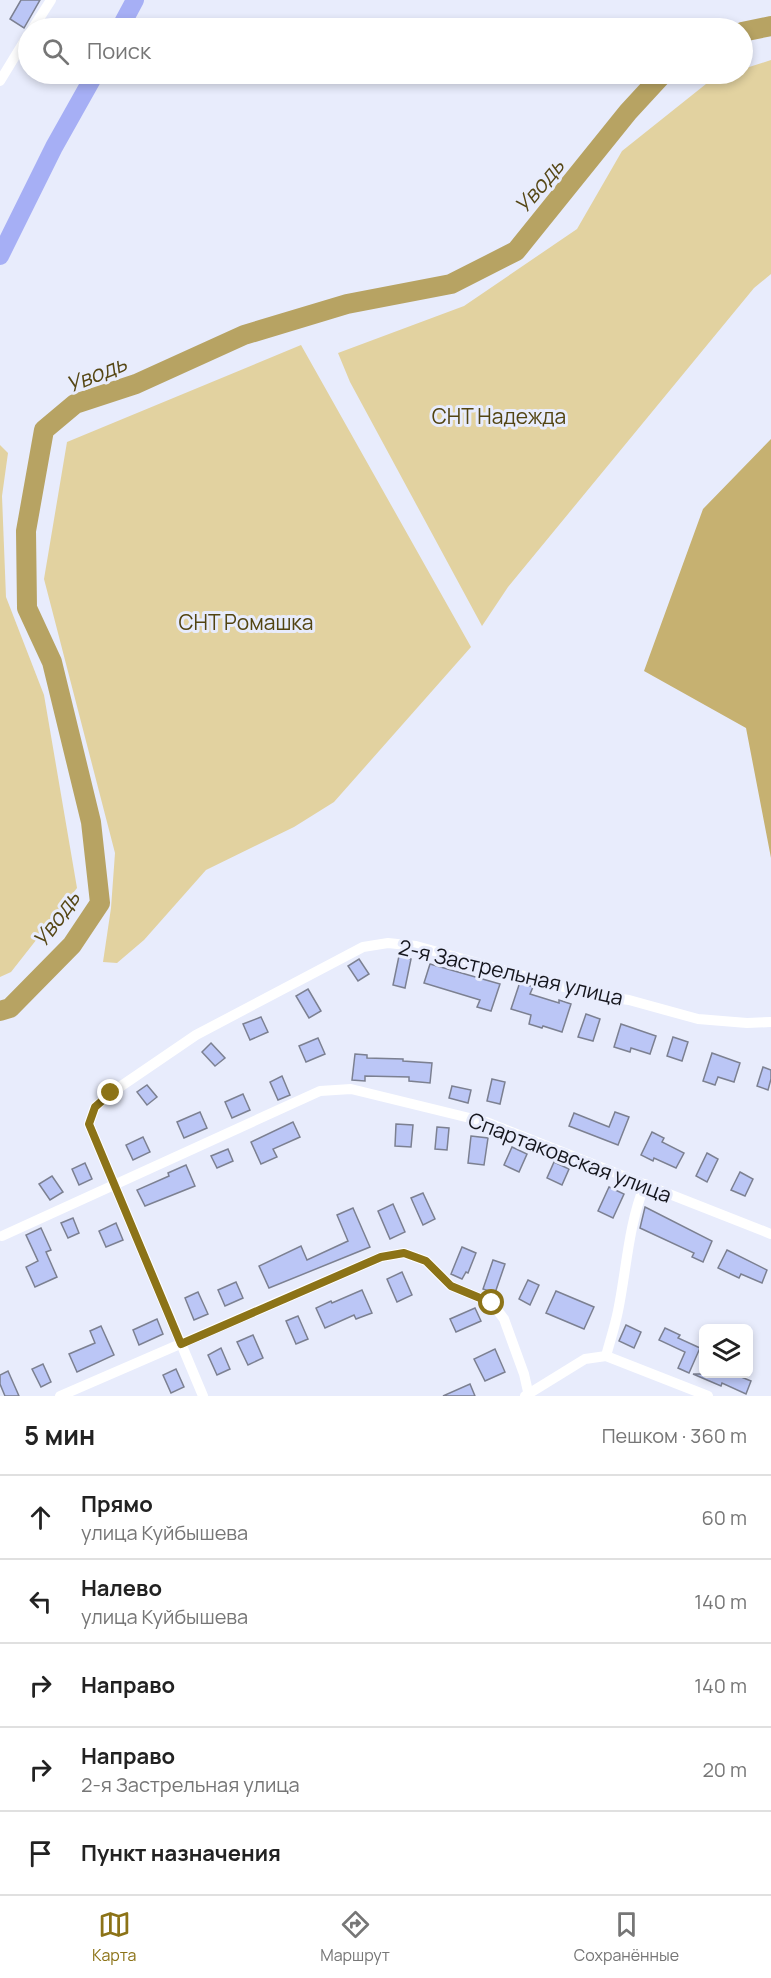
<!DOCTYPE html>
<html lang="ru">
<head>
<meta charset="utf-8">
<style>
  body { margin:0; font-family:Manrope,sans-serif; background:#f2f2f2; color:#222 }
  .controls { position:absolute; right:18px; bottom:18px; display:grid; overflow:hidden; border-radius:9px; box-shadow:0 3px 9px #0003 }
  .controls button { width:54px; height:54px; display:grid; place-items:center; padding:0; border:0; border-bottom:2px solid #e0e0e0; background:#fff; color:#222; font:30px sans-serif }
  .stop { position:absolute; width:18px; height:18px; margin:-14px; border:4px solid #8c7317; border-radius:50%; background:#fff }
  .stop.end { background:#8c7317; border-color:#fff; box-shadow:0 2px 6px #0008 }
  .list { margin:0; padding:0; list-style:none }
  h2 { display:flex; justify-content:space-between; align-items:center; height:78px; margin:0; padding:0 24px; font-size:26px }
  h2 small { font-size:20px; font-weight:400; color:#767676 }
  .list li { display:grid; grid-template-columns:39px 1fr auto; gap:18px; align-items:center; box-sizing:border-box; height:84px; padding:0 24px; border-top:2px solid #e0e0e0 }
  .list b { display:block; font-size:22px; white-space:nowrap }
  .list p { margin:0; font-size:20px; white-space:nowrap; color:#767676 }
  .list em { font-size:20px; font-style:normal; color:#767676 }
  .icon { flex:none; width:33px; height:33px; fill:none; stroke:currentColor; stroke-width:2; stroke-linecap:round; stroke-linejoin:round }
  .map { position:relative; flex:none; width:771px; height:1396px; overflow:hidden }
  .search { position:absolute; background:#fff; box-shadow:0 3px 9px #0003; left:18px; right:18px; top:18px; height:66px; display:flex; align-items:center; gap:15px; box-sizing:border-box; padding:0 21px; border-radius:33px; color:#767676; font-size:22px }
  .sheet { height:498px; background:#fff }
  nav { display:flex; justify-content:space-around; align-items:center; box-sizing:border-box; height:84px; border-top:2px solid #e0e0e0; background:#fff; font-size:16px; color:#767676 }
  nav a { display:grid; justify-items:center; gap:3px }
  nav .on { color:#8c7317 }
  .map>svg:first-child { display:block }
  .green { fill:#e2d2a0 }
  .forest { fill:#c6b171 }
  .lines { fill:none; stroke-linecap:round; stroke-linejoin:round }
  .river { stroke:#b7a363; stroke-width:20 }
  .building { fill:#bbc6f6; stroke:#7c8091; stroke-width:1.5 }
  .minor { stroke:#fff; stroke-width:10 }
  .primary { stroke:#a6aff5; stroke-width:18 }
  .route { stroke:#8c7317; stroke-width:8 }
  .labels { text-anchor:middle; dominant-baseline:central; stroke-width:6; stroke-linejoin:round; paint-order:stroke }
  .park-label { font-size:21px; fill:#524411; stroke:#e8ecfc }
  .street-label { font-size:21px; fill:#15161d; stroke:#e8ecfc }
  .water-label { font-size:22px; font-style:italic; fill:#564715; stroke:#e8ecfc }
</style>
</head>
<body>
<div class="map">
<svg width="771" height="1396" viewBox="0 0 771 1396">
  <rect width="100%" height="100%" fill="#e8ecfc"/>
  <g class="green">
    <path d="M771,60V274L754,288L508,587L482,626L350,382L338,353L464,306L577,229L622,151L711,80L731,74H742L743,69Z"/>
    <path d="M301,345L471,647L334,802L294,827L206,870L144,940L117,963L103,962L111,908L115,853L44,579L67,442Z"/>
    <path d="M0,445L8,453L2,496L6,597L44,695L77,888L11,972L0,977Z"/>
  </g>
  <path class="forest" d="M771,439V858L746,728L644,671L703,509Z"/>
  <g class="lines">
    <g class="river">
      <path d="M742,32L771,26"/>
      <path d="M0,1011L10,1008L72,945L100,903L91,822L52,662L27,608L26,531L44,430L75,404L136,384L244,335L347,304L451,284L516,251L628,112L663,74"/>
    </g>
  </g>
  <g class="building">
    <path d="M21,0H40L24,28L10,19Z"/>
    <path d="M399,956L411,959L405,988L393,985Z"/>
    <path d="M359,959L369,974L358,981L348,966Z"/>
    <path d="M430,964L500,984L491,1011L477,1007L480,1000L424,983Z"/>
    <path d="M520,982L533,987L530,994L559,1003V1000L571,1004L562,1032L543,1026L542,1028L529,1024L531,1015L511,1009Z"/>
    <path d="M308,989L321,1011L309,1018L296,996Z"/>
    <path d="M586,1014L600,1019L593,1041L578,1037Z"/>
    <path d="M261,1017L268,1032L250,1040L243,1024Z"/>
    <path d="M621,1024L656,1036L650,1054L631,1048L630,1052L614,1047Z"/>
    <path d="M673,1037L688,1042L682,1061L667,1056Z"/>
    <path d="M318,1038L325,1054L306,1062L299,1046Z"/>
    <path d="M211,1043L225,1058L215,1066L202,1052Z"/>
    <path d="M712,1053L740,1063L734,1082L718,1077L715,1085L703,1081Z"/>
    <path d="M355,1054L367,1055V1058L403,1059V1061L432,1063L430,1083L409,1081V1077L365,1076V1081L352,1080Z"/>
    <path d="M763,1067L771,1070V1079L768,1090L757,1086Z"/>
    <path d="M282,1076L290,1095L278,1100L270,1082Z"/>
    <path d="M492,1079L505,1082L500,1104L487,1101Z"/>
    <path d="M147,1085L157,1097L147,1105L137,1092Z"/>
    <path d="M452,1086L471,1090L468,1103L449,1098Z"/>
    <path d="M243,1094L250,1110L232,1118L225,1102Z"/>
    <path d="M200,1112L207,1128L184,1138L177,1122Z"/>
    <path d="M615,1112L629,1117L618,1145L569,1126L574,1113L609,1127Z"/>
    <path d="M293,1122L300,1137L273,1149L277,1157L261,1164L251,1142Z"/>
    <path d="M396,1124L413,1125L411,1147L395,1146Z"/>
    <path d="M437,1127L449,1128L447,1150L435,1149Z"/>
    <path d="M652,1132L664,1138L662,1142L684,1153L676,1168L654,1158L653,1161L641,1155Z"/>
    <path d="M471,1136L488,1138L484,1165L468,1163Z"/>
    <path d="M143,1137L150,1152L133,1160L126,1145Z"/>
    <path d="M512,1147L527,1154L519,1172L504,1165Z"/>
    <path d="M228,1149L233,1161L217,1168L211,1156Z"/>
    <path d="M707,1153L718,1159L707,1182L696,1176Z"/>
    <path d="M554,1162L569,1169L562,1185L547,1178Z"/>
    <path d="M85,1163L92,1179L79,1185L72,1169Z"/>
    <path d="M186,1165L195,1186L145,1206L137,1190L169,1176L168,1173Z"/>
    <path d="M740,1172L753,1179L745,1196L731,1190Z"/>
    <path d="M52,1176L63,1192L50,1200L39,1184Z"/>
    <path d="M609,1187L624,1194L613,1218L598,1211Z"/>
    <path d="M423,1193L435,1219L423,1225L411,1198Z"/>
    <path d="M393,1204L405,1232L390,1239L378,1211Z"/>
    <path d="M645,1207L712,1241L703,1262L692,1257L694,1253L640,1228Z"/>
    <path d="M353,1208L370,1247L269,1288L259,1266L301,1246L307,1260L348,1241L337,1215Z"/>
    <path d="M73,1218L79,1233L68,1238L61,1223Z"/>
    <path d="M116,1223L123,1240L106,1247L99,1231Z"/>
    <path d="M41,1228L51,1250L46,1252L57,1277L35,1287L26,1267L38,1261L26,1235Z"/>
    <path d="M462,1247L476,1253L468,1273L466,1272L462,1279L451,1274Z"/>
    <path d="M727,1250L767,1270L762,1283L741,1274L739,1278L718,1268Z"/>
    <path d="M493,1260L505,1264L495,1293L483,1289Z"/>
    <path d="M402,1272L412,1295L397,1302L387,1279Z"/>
    <path d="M528,1280L539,1285L530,1305L519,1299Z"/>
    <path d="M236,1282L243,1298L225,1306L218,1290Z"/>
    <path d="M362,1290L372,1313L356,1319L354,1315L325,1328L316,1308L331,1301L332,1303Z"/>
    <path d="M556,1291L594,1307L584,1329L546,1313Z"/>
    <path d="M198,1292L208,1314L194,1320L185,1298Z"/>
    <path d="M475,1308L481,1321L456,1332L450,1319Z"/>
    <path d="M298,1316L308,1339L296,1344L286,1321Z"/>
    <path d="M157,1319L163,1334L139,1345L133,1330Z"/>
    <path d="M626,1325L641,1332L634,1348L619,1341Z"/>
    <path d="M101,1326L114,1355L77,1372L69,1354L95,1343L90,1331Z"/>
    <path d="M665,1328L680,1335L678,1338L700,1348L689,1373L678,1368L685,1352L659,1340Z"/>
    <path d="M253,1335L263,1358L248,1365L237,1342Z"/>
    <path d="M221,1348L230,1369L217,1375L208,1355Z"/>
    <path d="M495,1349L505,1372L485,1381L474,1359Z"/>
    <path d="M43,1364L51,1382L41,1387L32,1369Z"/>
    <path d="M176,1369L184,1387L171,1393L163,1375Z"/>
    <path d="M8,1371L19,1396H5L0,1384V1375Z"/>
    <path d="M693,1374H734L751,1381L746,1394L722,1383L721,1386Z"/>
    <path d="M470,1384L475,1396H443Z"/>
  </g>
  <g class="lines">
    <g class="minor">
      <path d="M33,28L51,0"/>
      <path d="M0,81L28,35"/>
      <path d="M2,1236L320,1091L351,1089L486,1122L771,1234"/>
      <path d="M606,1356C610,1341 615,1326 618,1311C627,1267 628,1226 645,1184"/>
      <path d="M60,1396L381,1257L404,1253L426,1261L451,1286L492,1303L504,1319L524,1374L529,1396"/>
      <path d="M203,1396L89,1124L95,1107L111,1093L196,1035L363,947L388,943L416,946L593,995L629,1000L698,1019L747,1023L771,1022"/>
      <path d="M525,1396L585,1359L606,1356L708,1396"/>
    </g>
    <g class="primary">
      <path d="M120,28L135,0"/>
      <path d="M0,256L54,147L95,74"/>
    </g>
  </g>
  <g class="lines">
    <path class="route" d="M111,1093L95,1107L89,1124L181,1344L381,1257L404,1253L426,1261L451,1286L492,1303"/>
  </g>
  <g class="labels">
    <g class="park-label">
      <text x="499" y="416">СНТ Надежда</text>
      <text x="246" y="622">СНТ Ромашка</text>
    </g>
    <g class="street-label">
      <text transform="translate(511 972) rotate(13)">2-я Застрельная улица</text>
      <text transform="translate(570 1157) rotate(21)">Спартаковская улица</text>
    </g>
    <g class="water-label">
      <text transform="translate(539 186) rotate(-50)">Уводь</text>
      <text transform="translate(96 374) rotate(-22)">Уводь</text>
      <text transform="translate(56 919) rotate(-54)">Уводь</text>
    </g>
  </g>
</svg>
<div class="controls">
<button><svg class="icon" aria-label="layers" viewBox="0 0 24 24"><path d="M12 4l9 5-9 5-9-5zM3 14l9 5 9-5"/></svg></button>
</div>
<div class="stop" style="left:492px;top:1303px"></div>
<div class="stop end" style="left:111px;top:1093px"></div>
<div class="search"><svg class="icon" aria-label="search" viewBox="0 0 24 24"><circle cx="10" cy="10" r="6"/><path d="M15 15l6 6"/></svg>Поиск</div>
</div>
<section class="sheet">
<h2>5 мин<small>Пешком · 360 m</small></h2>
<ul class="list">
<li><svg class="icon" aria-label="ahead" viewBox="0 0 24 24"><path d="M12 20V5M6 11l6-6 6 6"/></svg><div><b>Прямо</b><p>улица Куйбышева</p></div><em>60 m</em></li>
<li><svg class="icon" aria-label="left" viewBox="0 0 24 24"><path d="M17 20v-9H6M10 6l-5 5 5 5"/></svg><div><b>Налево</b><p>улица Куйбышева</p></div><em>140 m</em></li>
<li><svg class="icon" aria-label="right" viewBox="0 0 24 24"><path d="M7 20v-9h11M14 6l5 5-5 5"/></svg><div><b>Направо</b></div><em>140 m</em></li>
<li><svg class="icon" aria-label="right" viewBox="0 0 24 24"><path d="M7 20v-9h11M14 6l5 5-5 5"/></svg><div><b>Направо</b><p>2-я Застрельная улица</p></div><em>20 m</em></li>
<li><svg class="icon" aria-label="arrive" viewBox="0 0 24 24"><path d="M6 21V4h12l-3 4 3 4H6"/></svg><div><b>Пункт назначения</b></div></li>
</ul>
</section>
<nav>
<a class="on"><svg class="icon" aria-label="map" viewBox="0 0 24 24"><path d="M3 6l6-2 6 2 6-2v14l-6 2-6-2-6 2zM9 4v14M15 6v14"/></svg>Карта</a>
<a><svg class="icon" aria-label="directions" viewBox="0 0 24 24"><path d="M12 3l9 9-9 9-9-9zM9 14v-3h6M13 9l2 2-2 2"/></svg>Маршрут</a>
<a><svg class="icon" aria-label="saved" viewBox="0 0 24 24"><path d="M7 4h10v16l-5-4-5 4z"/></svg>Сохранённые</a>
</nav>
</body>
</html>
